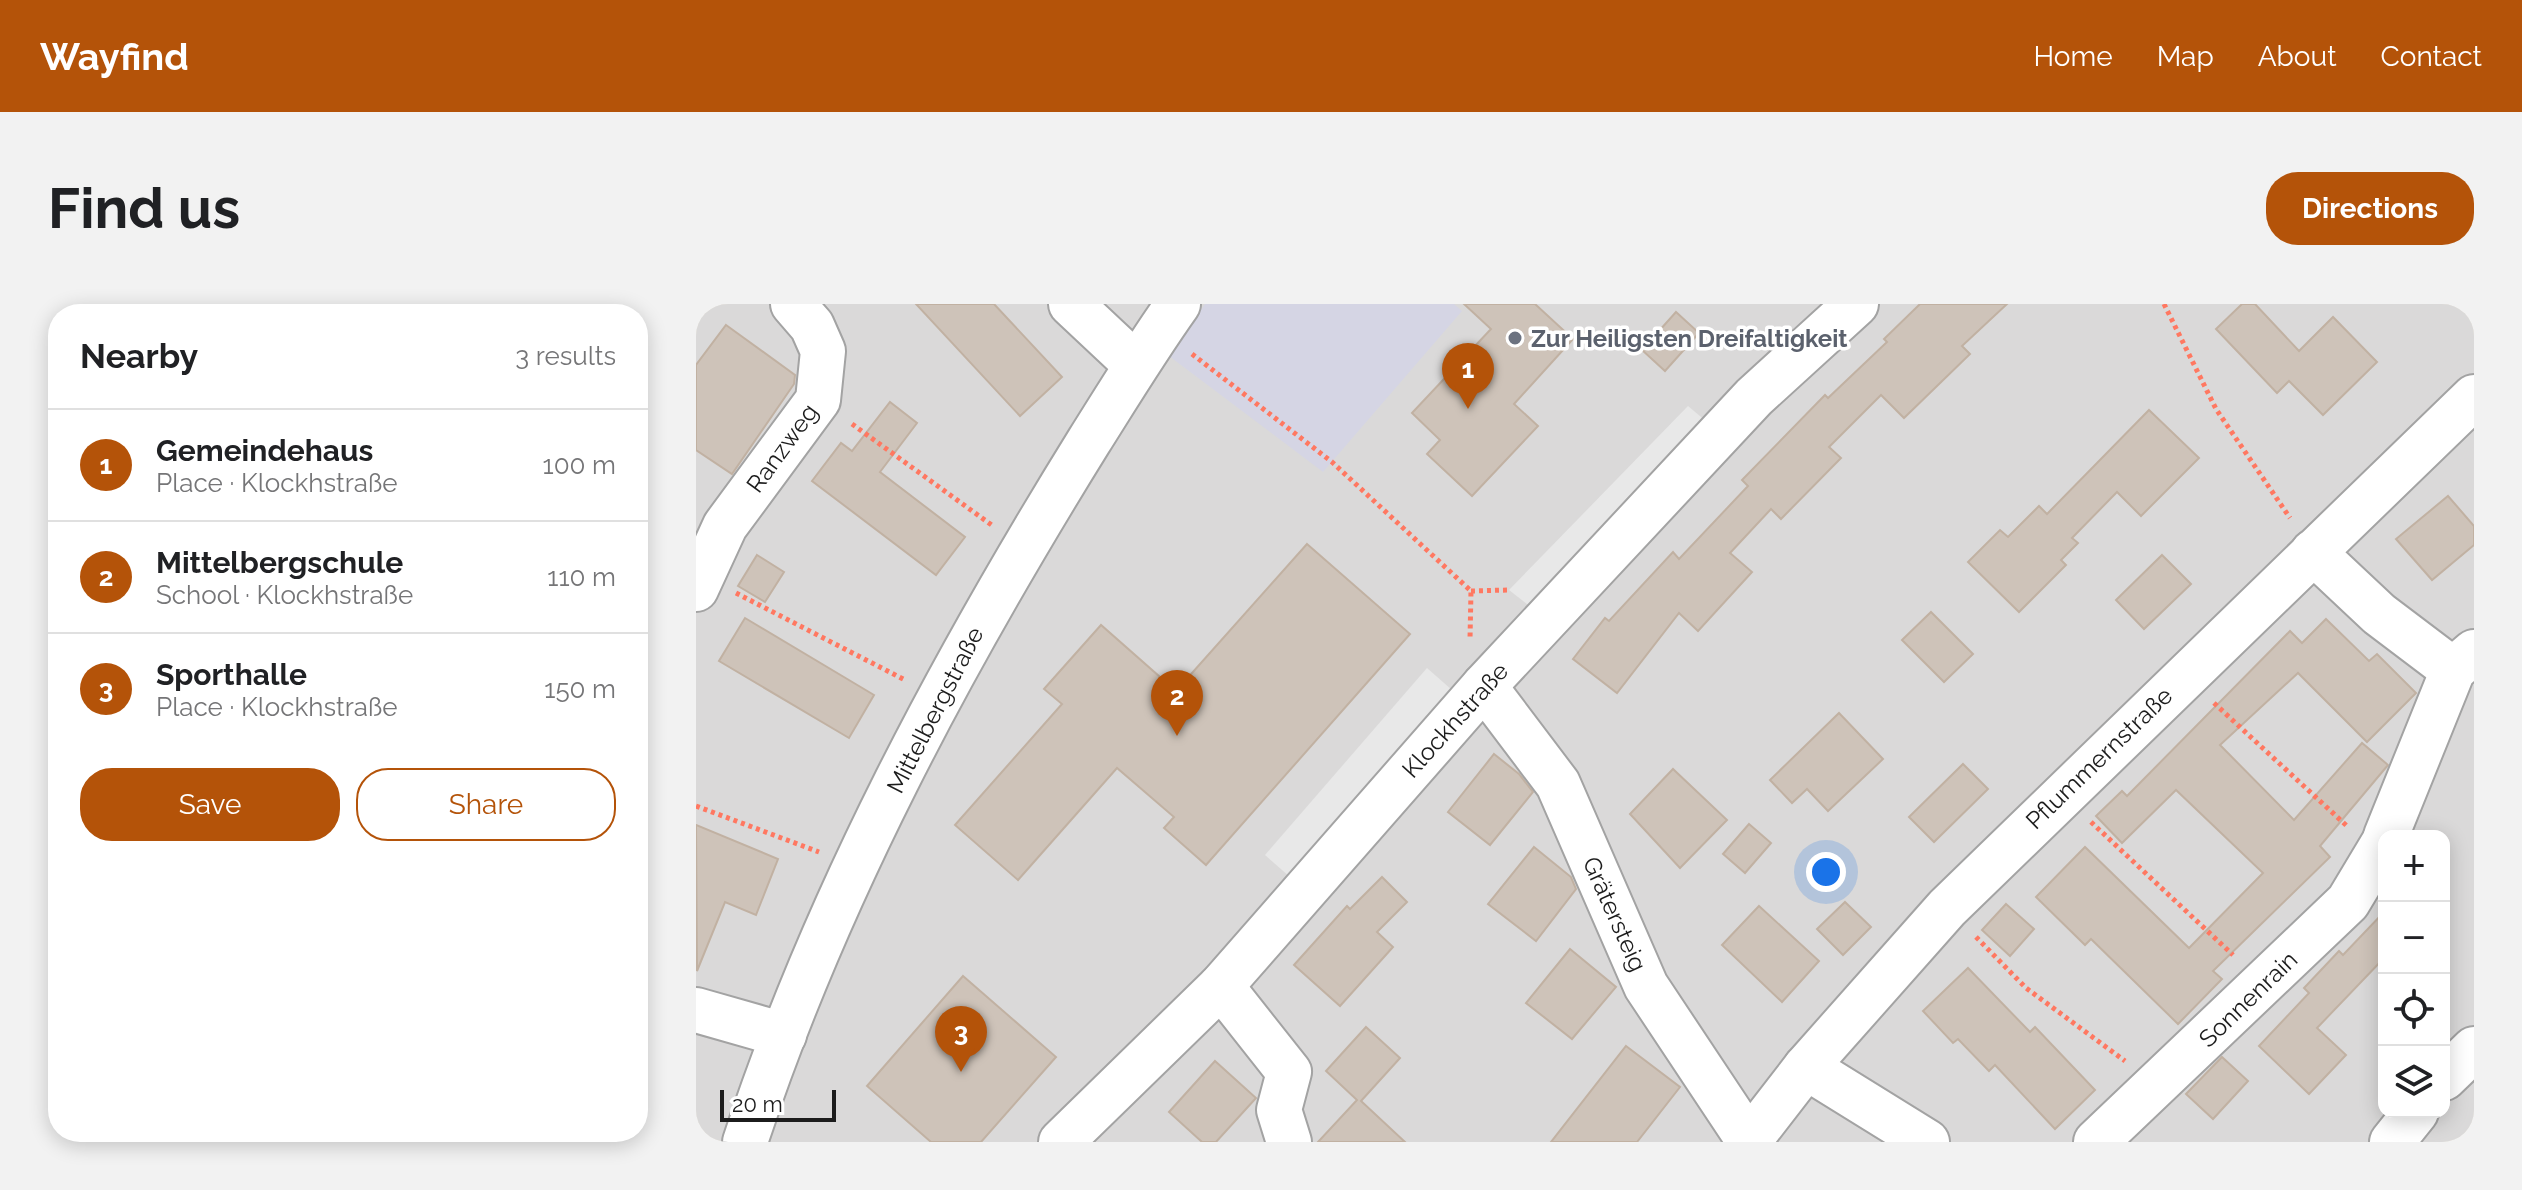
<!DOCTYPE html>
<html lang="en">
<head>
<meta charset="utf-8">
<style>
  body { margin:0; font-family:Raleway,sans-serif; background:#f2f2f2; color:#202124 }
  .controls { position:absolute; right:24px; bottom:24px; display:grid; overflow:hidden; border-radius:16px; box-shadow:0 4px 20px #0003 }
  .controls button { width:72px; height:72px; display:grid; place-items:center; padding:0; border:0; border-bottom:2px solid #e0e0e0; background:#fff; color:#202124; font:40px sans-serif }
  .scale { position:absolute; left:24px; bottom:20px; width:116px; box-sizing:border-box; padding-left:8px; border:4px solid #1c1c1c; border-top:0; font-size:22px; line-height:28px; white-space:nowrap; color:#1c1c1c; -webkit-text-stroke:6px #fff; paint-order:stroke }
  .you { position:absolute; left:1130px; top:568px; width:28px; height:28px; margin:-20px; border:6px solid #fff; border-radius:50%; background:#1a73e8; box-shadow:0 0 0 12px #1a73e833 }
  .badge { display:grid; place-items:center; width:52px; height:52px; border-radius:50%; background:#b45309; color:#fff; font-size:26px; font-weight:700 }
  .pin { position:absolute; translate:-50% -66px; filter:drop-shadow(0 2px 4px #0008) }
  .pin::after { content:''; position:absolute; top:42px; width:28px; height:24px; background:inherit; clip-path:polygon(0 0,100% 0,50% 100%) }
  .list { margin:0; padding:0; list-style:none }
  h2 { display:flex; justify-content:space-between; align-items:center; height:104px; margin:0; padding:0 32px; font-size:34px }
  h2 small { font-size:26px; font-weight:400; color:#757577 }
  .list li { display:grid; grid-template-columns:52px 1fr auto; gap:24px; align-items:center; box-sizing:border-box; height:112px; padding:0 32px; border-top:2px solid #e0e0e0 }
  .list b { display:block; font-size:30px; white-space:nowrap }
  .list p { margin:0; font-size:26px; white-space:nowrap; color:#757577 }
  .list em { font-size:26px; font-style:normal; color:#757577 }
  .actions { display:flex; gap:16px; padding:24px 32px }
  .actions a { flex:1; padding:18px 0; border:2px solid #b45309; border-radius:32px; text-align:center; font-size:28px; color:#b45309 }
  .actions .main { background:#b45309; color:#fff }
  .icon { flex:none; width:44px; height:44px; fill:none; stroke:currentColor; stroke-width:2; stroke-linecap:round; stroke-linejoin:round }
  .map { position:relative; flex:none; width:1778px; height:838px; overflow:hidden; border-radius:32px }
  header { display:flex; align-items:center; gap:48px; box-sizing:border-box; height:112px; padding:0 40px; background:#b45309; color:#fff }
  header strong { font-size:38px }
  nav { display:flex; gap:44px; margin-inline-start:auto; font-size:28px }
  .intro { display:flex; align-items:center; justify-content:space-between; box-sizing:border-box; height:192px; padding:0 48px }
  h1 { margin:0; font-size:56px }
  .button { padding:20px 36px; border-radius:32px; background:#b45309; color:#fff; font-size:28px; font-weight:700 }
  main { display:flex; gap:48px; padding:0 48px }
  aside { flex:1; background:#fff; border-radius:32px; box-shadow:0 4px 20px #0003 }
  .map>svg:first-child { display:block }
  .residential { fill:#dad9d9; fill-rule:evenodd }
  .parking { fill:#e8e8e8 }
  .plaza { fill:#d5d5e4 }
  .building { fill:#cec3b9; stroke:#c1b1a2; stroke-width:2 }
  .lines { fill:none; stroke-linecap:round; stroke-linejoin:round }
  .minor-casing { stroke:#a3a3a3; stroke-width:48 }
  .path { stroke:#ff7861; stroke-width:5; stroke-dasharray:4 4; stroke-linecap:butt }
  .minor { stroke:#fff; stroke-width:44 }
  .worship-dot { fill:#6b7280; stroke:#fff; stroke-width:3 }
  .labels { text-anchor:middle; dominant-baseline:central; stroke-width:7; stroke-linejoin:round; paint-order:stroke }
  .worship-label { font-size:24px; font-weight:bold; fill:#5b616d; stroke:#fff; text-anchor:start }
  .street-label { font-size:24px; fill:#1c1c1c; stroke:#fff }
</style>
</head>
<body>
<header>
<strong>Wayfind</strong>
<nav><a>Home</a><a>Map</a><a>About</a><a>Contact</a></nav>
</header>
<div class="intro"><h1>Find us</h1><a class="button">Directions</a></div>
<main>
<aside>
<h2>Nearby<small>3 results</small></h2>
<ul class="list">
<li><span class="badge">1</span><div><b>Gemeindehaus</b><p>Place · Klockhstraße</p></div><em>100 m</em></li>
<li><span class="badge">2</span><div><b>Mittelbergschule</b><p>School · Klockhstraße</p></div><em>110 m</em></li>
<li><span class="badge">3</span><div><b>Sporthalle</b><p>Place · Klockhstraße</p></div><em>150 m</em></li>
</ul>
<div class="actions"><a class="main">Save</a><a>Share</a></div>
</aside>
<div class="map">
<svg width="1778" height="838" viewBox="0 0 1778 838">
  <rect width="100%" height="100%" fill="#eeeae0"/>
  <path class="residential" d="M0,0H1778V838H0ZM1688,532H1748V808H1688Z"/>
  <g class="parking">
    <path d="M992,102L1024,129L850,315L813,286Z"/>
    <path d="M731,364L756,386L594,573L569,551Z"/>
  </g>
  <path class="plaza" d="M509,0H758L766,7L627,168L473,52Z"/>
  <g class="building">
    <path d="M220,0H298L366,73L324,112Z"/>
    <path d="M768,0H839L877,35L818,100L842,122L776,192L731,150L744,136L716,109L795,25Z"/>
    <path d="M1224,0H1311L1266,42L1274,50L1208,114L1185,91L1133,143L1145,154L1085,215L1075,205L1034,249L1056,268L1002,327L983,309L921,389L877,355L909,314L913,317L977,248L983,255L1052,182L1046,176L1129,91L1132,94L1191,38L1188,35Z"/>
    <path d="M1546,0H1559L1603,47L1637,13L1681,58L1627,111L1593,77L1581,89L1520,25Z"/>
    <path d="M980,8L1003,29L969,67L946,46Z"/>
    <path d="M30,21L99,71L98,80L36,170L0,146V61Z"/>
    <path d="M194,98L221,119L184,168L269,233L240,271L116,177L145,139L156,147Z"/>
    <path d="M1453,106L1503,154L1445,212L1421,188L1376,234L1382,239L1365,256L1370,261L1323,308L1272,258L1304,226L1312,233L1343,202L1351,210Z"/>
    <path d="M1752,192L1778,222V241L1736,276L1700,235Z"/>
    <path d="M611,240L714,330L510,561L468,524L478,513L421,464L322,576L259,521L366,400L348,385L405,321L480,387Z"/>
    <path d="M61,251L88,268L69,298L42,282Z"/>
    <path d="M1466,251L1495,280L1448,325L1420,296Z"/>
    <path d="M1235,308L1277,350L1248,378L1206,336Z"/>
    <path d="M49,314L178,391L153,434L23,357Z"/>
    <path d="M1630,315L1673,357L1681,350L1720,389L1671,438L1602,369L1524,441L1598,516L1666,439L1692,461L1624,542L1634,553L1517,667L1526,675L1482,720L1395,635L1389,641L1340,593L1389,543L1493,644L1567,569L1480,486L1426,539L1400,512L1426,487L1431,492L1594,327L1606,339Z"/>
    <path d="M1143,409L1187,455L1132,507L1111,485L1096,499L1074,476Z"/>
    <path d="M798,450L823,470L837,488L794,541L752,508Z"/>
    <path d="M1267,460L1292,485L1238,538L1213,513Z"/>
    <path d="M977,465L1031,516L984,564L934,510Z"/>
    <path d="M1053,520L1075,539L1049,569L1027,550Z"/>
    <path d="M0,521L82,555L60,611L29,598L1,667Z"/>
    <path d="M838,543L875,573L880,585L840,637L792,600Z"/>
    <path d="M686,573L711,598L681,628L697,643L644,702L598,661L651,602L654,605Z"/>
    <path d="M1149,598L1175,623L1147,651L1121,625Z"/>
    <path d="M1310,600L1338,625L1314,652L1286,626Z"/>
    <path d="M1063,602L1123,657L1086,698L1026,641Z"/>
    <path d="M1688,608V654L1621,724L1650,751L1613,790L1563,742L1613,689L1608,684L1643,647L1647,651Z"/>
    <path d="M874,645L920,683L876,735L830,699Z"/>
    <path d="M1272,664L1334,728L1339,723L1399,786L1359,825L1299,761L1293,767L1262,735L1257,739L1227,707Z"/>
    <path d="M267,672L360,753L285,838H235L171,782Z"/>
    <path d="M670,723L704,754L665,797L709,838H622L661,796L630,767Z"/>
    <path d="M930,742L984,783L941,838H855Z"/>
    <path d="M1526,753L1552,777L1517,815L1490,790Z"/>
    <path d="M519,757L560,794L520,838H506L473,808Z"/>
  </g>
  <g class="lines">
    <defs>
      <g id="minor">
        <path d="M375,0L440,61"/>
        <path d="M1617,248L1683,310L1757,366"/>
        <path d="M0,285L29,222L122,96L127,47L116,22L97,0"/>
        <path d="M788,382L862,480L950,682L1053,837"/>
        <path d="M1690,532L1757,366L1778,348"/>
        <path d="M525,682L593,768L583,806L593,838"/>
        <path d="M0,706L88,731"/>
        <path d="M1110,763L1231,838"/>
        <path d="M1748,774L1778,745"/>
        <path d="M49,838C131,590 256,358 393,137C422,91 450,45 482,0"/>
        <path d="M365,838L525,682L788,382L1058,93L1160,0"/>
        <path d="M1052,838L1110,763L1251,604L1778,93"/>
        <path d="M1400,838L1652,598L1688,538"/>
        <path d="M1696,838L1720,808"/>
      </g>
    </defs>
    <use href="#minor" class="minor-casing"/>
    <g class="path">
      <path d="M1468,0L1520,105L1594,214"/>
      <path d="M496,50L636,158L775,287L774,335"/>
      <path d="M156,120L297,222"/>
      <path d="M775,287L813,286"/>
      <path d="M40,289L209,376"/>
      <path d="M1518,399L1652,523"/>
      <path d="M0,502L123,548"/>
      <path d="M1395,518L1537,651"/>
      <path d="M1280,633L1330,684L1429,757"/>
    </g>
    <use href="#minor" class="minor"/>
  </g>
  <circle class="worship-dot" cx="819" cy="34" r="8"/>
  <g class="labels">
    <g class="worship-label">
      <text x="835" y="34">Zur Heiligsten Dreifaltigkeit</text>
    </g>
    <g class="street-label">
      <text transform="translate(86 144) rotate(-54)">Ranzweg</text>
      <text transform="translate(239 406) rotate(-63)">Mittelbergstraße</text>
      <text transform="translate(759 416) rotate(-48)">Klockhstraße</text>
      <text transform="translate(1403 454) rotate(-44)">Pflummernstraße</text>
      <text transform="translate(919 610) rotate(66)">Grätersteig</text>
      <text transform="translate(1552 695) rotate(-44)">Sonnenrain</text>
    </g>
  </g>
</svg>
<div class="controls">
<button>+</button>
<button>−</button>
<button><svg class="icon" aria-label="locate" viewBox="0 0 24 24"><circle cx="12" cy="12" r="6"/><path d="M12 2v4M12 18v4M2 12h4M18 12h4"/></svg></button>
<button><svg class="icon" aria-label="layers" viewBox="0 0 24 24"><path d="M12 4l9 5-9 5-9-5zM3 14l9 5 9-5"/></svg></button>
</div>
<div class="scale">20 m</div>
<div class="you"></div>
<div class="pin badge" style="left:772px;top:105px">1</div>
<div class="pin badge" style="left:481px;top:432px">2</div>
<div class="pin badge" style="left:265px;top:768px">3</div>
</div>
</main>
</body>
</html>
